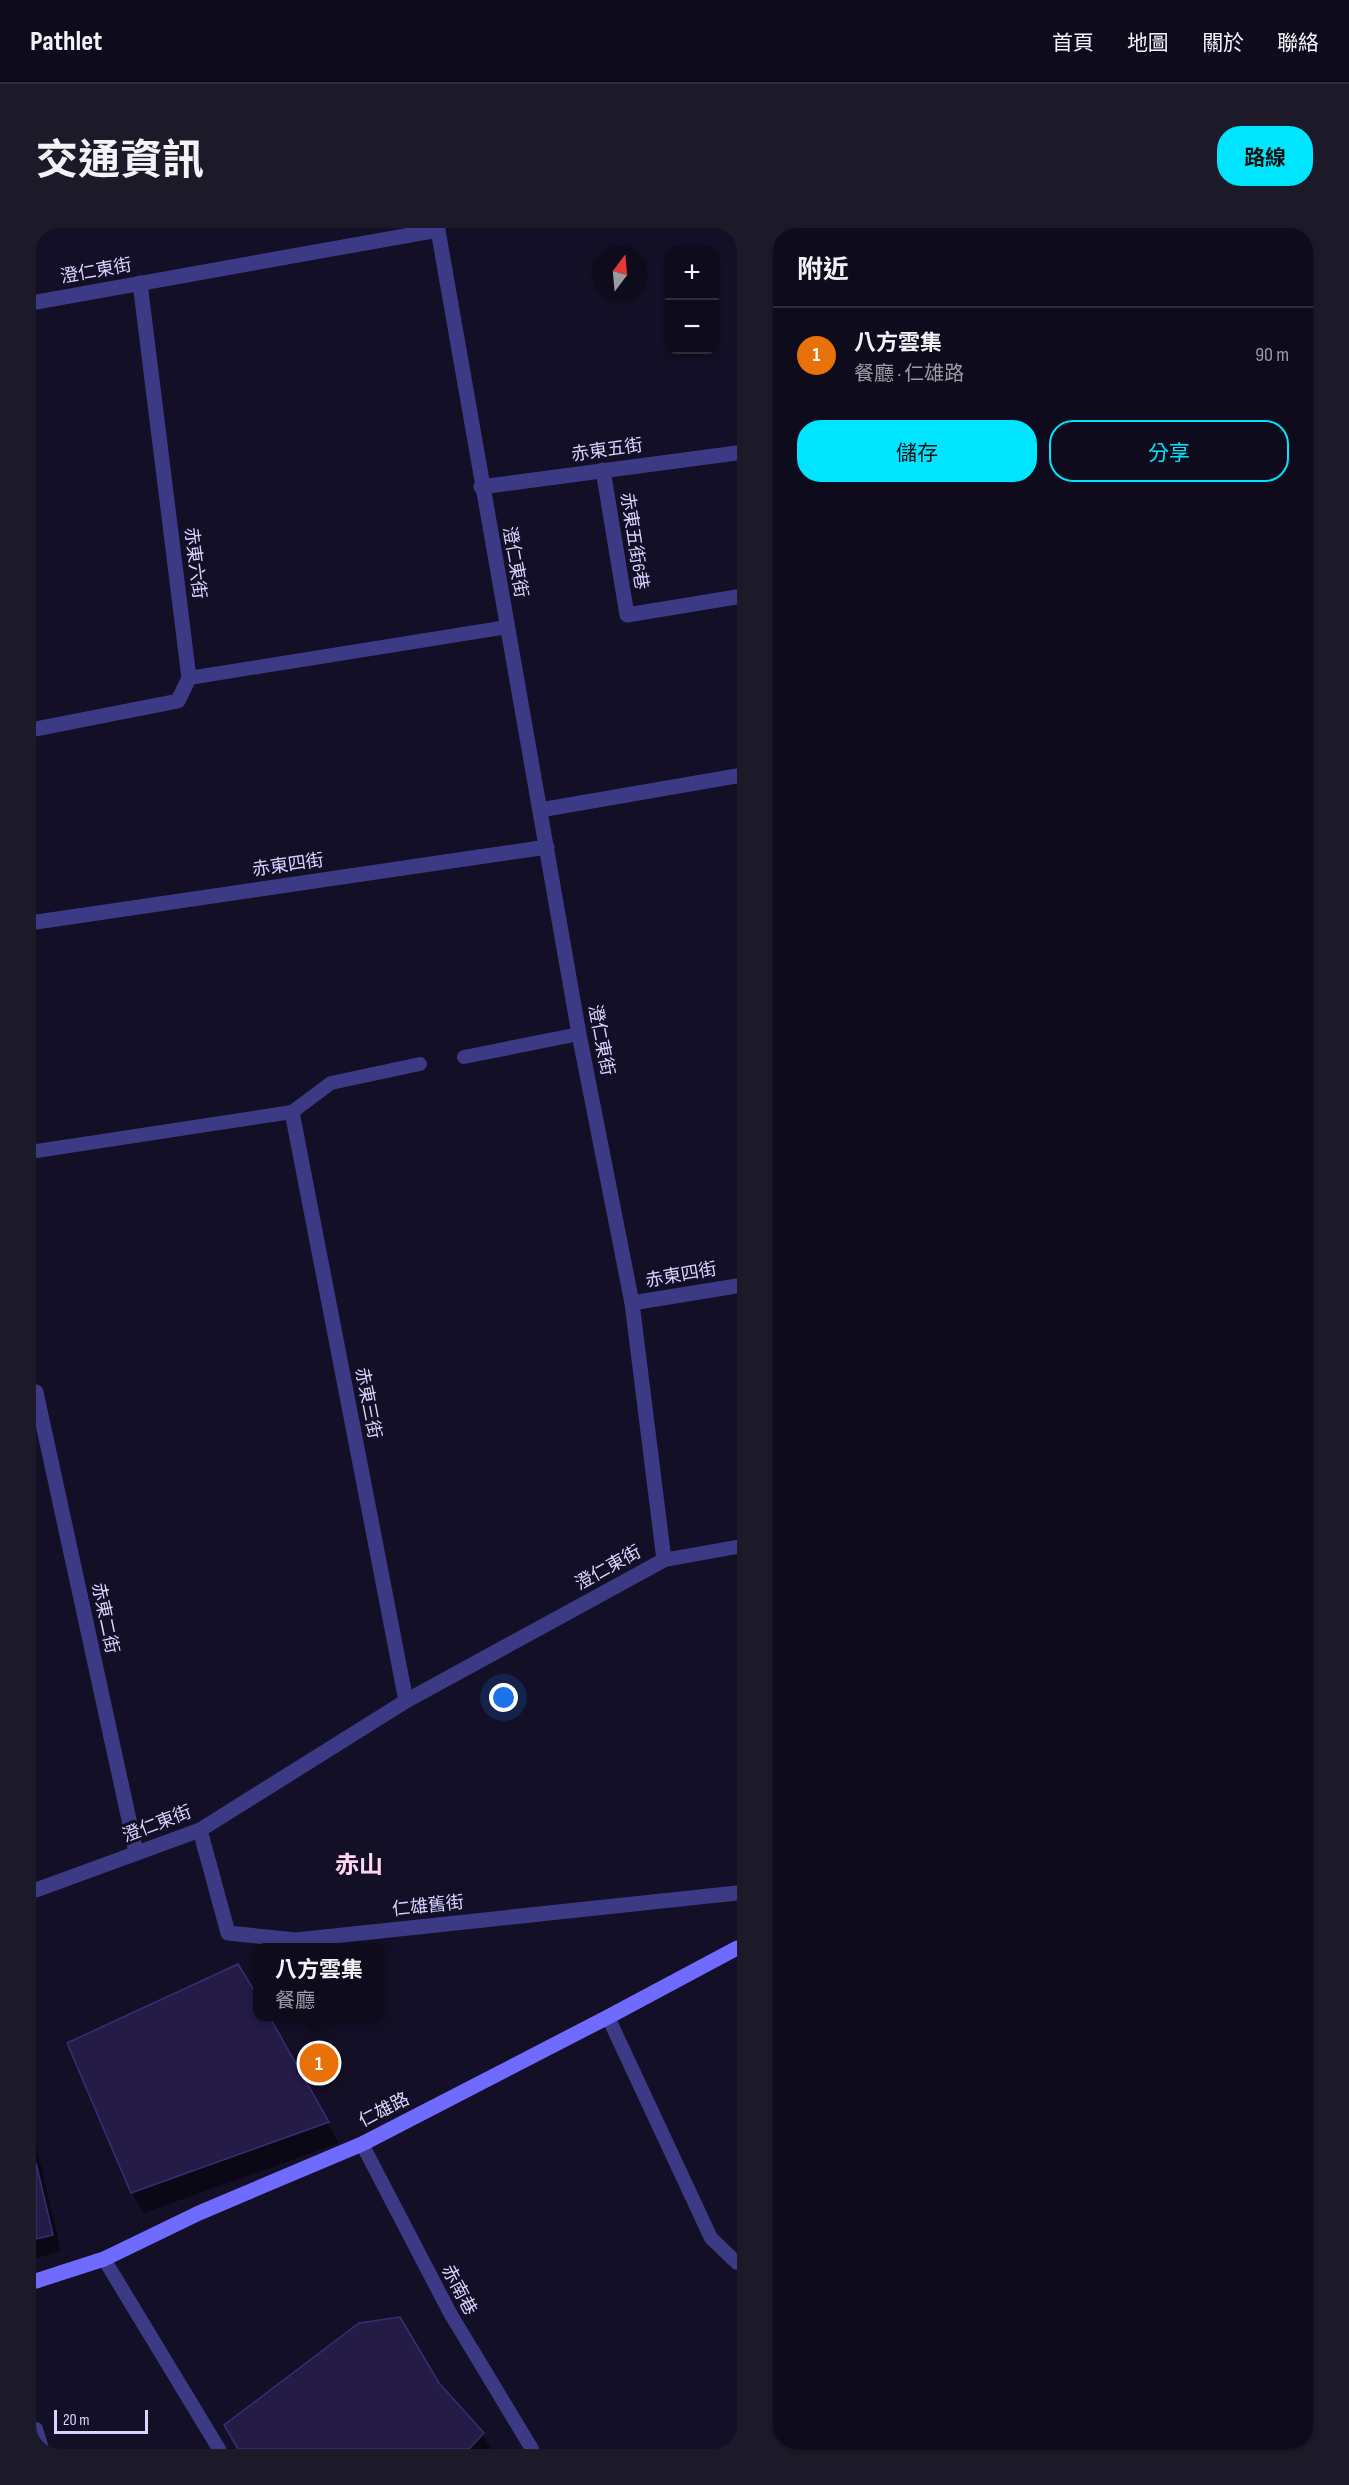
<!DOCTYPE html>
<html lang="zh-TW">
<head>
<meta charset="utf-8">
<style>
  body { margin:0; font-family:"Sofia Sans Condensed","Noto Sans TC",sans-serif; background:#1c1929; color:#f1f3f6 }
  .controls { position:absolute; right:18px; top:18px; display:grid; overflow:hidden; border-radius:12px; box-shadow:0 2px 4px #0004 }
  .controls button { width:54px; height:54px; display:grid; place-items:center; padding:0; border:0; border-bottom:2px solid #2e2b3b; background:#0e0b1c; color:#f1f3f6; font:30px sans-serif }
  .compass { position:absolute; left:557px; top:18px; width:54px; height:54px; border-radius:50%; background:#0e0b1c; box-shadow:0 2px 4px #0004; rotate:16deg }
  .scale { position:absolute; left:18px; bottom:15px; width:94px; box-sizing:border-box; padding-left:6px; border:3px solid #d9d4ff; border-top:0; font-size:16px; line-height:21px; white-space:nowrap; color:#d9d4ff; -webkit-text-stroke:4px #130f26; paint-order:stroke }
  .you { position:absolute; left:468px; top:1470px; width:21px; height:21px; margin:-15px; border:4px solid #fff; border-radius:50%; background:#1a73e8; box-shadow:0 0 0 9px #1a73e833 }
  .badge { display:grid; place-items:center; width:39px; height:39px; border-radius:50%; background:#00e5ff; color:#fff; font-size:20px; font-weight:700 }
  .pin { position:absolute; translate:-50% -50%; border:3px solid #fff; box-shadow:0 2px 6px #0006 }
  .popup { position:absolute; left:217px; top:1715px; width:132px; height:78px; box-sizing:border-box; display:grid; place-content:center; border-radius:12px; background:#0e0b1c; filter:drop-shadow(0 2px 4px #0005); font-size:20px; white-space:nowrap; color:#9b9ba3 }
  .popup b { font-size:22px; color:#f1f3f6 }
  .popup::after { content:''; position:absolute; left:50%; top:100%; margin-left:-12px; border:12px solid transparent; border-top-color:#0e0b1c }
  .list { margin:0; padding:0; list-style:none }
  h2 { display:flex; justify-content:space-between; align-items:center; height:78px; margin:0; padding:0 24px; font-size:26px }
  h2 small { font-size:20px; font-weight:400; color:#9b9ba3 }
  .list li { display:grid; grid-template-columns:39px 1fr auto; gap:18px; align-items:center; box-sizing:border-box; height:96px; padding:0 24px; border-top:2px solid #2e2b3b }
  .list b { display:block; font-size:22px; white-space:nowrap }
  .list p { margin:0; font-size:20px; white-space:nowrap; color:#9b9ba3 }
  .list em { font-size:20px; font-style:normal; color:#9b9ba3 }
  .actions { display:flex; gap:12px; padding:18px 24px }
  .actions a { flex:1; padding:14px 0; border:2px solid #00e5ff; border-radius:24px; text-align:center; font-size:21px; color:#00e5ff }
  .actions .main { background:#00e5ff; color:#111 }
  .map { position:relative; flex:none; width:701px; height:2221px; overflow:hidden; border-radius:24px }
  header { display:flex; align-items:center; gap:36px; box-sizing:border-box; height:84px; padding:0 30px; background:#0e0b1c; border-bottom:2px solid #2e2b3b }
  header strong { font-size:28px }
  nav { display:flex; gap:33px; margin-inline-start:auto; font-size:21px }
  .intro { display:flex; align-items:center; justify-content:space-between; box-sizing:border-box; height:144px; padding:0 36px }
  h1 { margin:0; font-size:42px }
  .button { padding:15px 27px; border-radius:24px; background:#00e5ff; color:#111; font-size:21px; font-weight:700 }
  main { display:flex; gap:36px; padding:0 36px }
  aside { flex:1; background:#0e0b1c; border-radius:24px; box-shadow:0 2px 4px #0004 }
  .map>svg:first-child { display:block }
  .shadow { fill:#0007 }
  .building { fill:#241b47; stroke:#3b2d73; stroke-width:1.5 }
  .lines { fill:none; stroke-linecap:round; stroke-linejoin:round }
  .lane { stroke:#3d3a85; stroke-width:14 }
  .street { stroke:#3d3a85; stroke-width:15 }
  .secondary { stroke:#6f6bff; stroke-width:15 }
  .labels { text-anchor:middle; dominant-baseline:central; stroke-width:6; stroke-linejoin:round; paint-order:stroke }
  .street-label { font-size:18px; fill:#d9d4ff; stroke:#130f26 }
  .district-label { font-size:24px; font-weight:bold; fill:#ffd6f0; stroke:#130f26 }
</style>
</head>
<body>
<header>
<strong>Pathlet</strong>
<nav><a>首頁</a><a>地圖</a><a>關於</a><a>聯絡</a></nav>
</header>
<div class="intro"><h1>交通資訊</h1><a class="button">路線</a></div>
<main>
<div class="map">
<svg width="701" height="2221" viewBox="0 0 701 2221">
  <rect width="100%" height="100%" fill="#130f26"/>
  <g class="shadow">
    <path d="M222,1788H231L303,1915L108,1985L96,1965L33,1816Z"/>
    <path d="M0,1916L25,2023L0,2030Z"/>
    <path d="M402,2156L446,2206L455,2221H204Z"/>
  </g>
  <g class="building">
    <path d="M202,1736L222,1769V1788H233L293,1894L95,1965L31,1815Z"/>
    <path d="M0,1935L17,2007L0,2011Z"/>
    <path d="M364,2089L403,2155L448,2205L433,2221H202L188,2197L323,2095Z"/>
  </g>
  <g class="lines">
    <g class="lane">
      <path d="M153,450L471,399"/>
      <path d="M428,829L543,806"/>
      <path d="M0,923L256,884L295,855L384,836"/>
      <path d="M628,1332L701,1319"/>
      <path d="M572,1789L675,2010L701,2035"/>
      <path d="M326,1916L414,2085L496,2221"/>
      <path d="M68,2031L183,2221"/>
      <path d="M0,2201L6,2221"/>
    </g>
    <g class="street">
      <path d="M0,74L402,2L543,806L596,1075L628,1332L370,1473L164,1602L0,1662"/>
      <path d="M567,242L591,387L701,369"/>
      <path d="M445,259L701,225"/>
      <path d="M0,501L142,473L153,450L104,55"/>
      <path d="M504,582L701,548"/>
      <path d="M0,694L511,619"/>
      <path d="M256,884L370,1473"/>
      <path d="M596,1075L701,1058"/>
      <path d="M0,1164L100,1624"/>
      <path d="M164,1602L192,1705L260,1712L701,1665"/>
    </g>
    <path class="secondary" d="M0,2053L68,2031L163,1985L326,1916L572,1789L701,1720"/>
  </g>
  <g class="labels">
    <g class="street-label">
      <text transform="translate(60 43) rotate(-10)">澄仁東街</text>
      <text transform="translate(571 222) rotate(-8)">赤東五街</text>
      <text transform="translate(598 313) rotate(81)">赤東五街6巷</text>
      <text transform="translate(479 334) rotate(80)">澄仁東街</text>
      <text transform="translate(159 335) rotate(83)">赤東六街</text>
      <text transform="translate(252 637) rotate(-8)">赤東四街</text>
      <text transform="translate(565 812) rotate(79)">澄仁東街</text>
      <text transform="translate(645 1047) rotate(-10)">赤東四街</text>
      <text transform="translate(332 1175) rotate(79)">赤東三街</text>
      <text transform="translate(572 1340) rotate(-29)">澄仁東街</text>
      <text transform="translate(69 1390) rotate(78)">赤東二街</text>
      <text transform="translate(121 1596) rotate(-21)">澄仁東街</text>
      <text transform="translate(392 1678) rotate(-6)">仁雄舊街</text>
      <text transform="translate(348 1882) rotate(-27)">仁雄路</text>
      <text transform="translate(423 2062) rotate(62)">赤南巷</text>
    </g>
    <g class="district-label">
      <text x="323" y="1637">赤山</text>
    </g>
  </g>
</svg>
<div class="controls">
<button>+</button>
<button>−</button>
</div>
<svg class="compass" viewBox="-18 -18 36 36"><path d="M0-13l5 13h-10z" fill="#e53935"/><path d="M0 13l5-13h-10z" fill="#9b9ba3"/></svg>
<div class="scale">20 m</div>
<div class="you"></div>
<div class="pin badge" style="left:283px;top:1835px;background:#e8710a">1</div>
<div class="popup"><b>八方雲集</b>餐廳</div>
</div>
<aside>
<h2>附近<small></small></h2>
<ul class="list">
<li><span class="badge" style="background:#e8710a">1</span><div><b>八方雲集</b><p>餐廳 · 仁雄路</p></div><em>90 m</em></li>
</ul>
<div class="actions"><a class="main">儲存</a><a>分享</a></div>
</aside>
</main>
</body>
</html>
